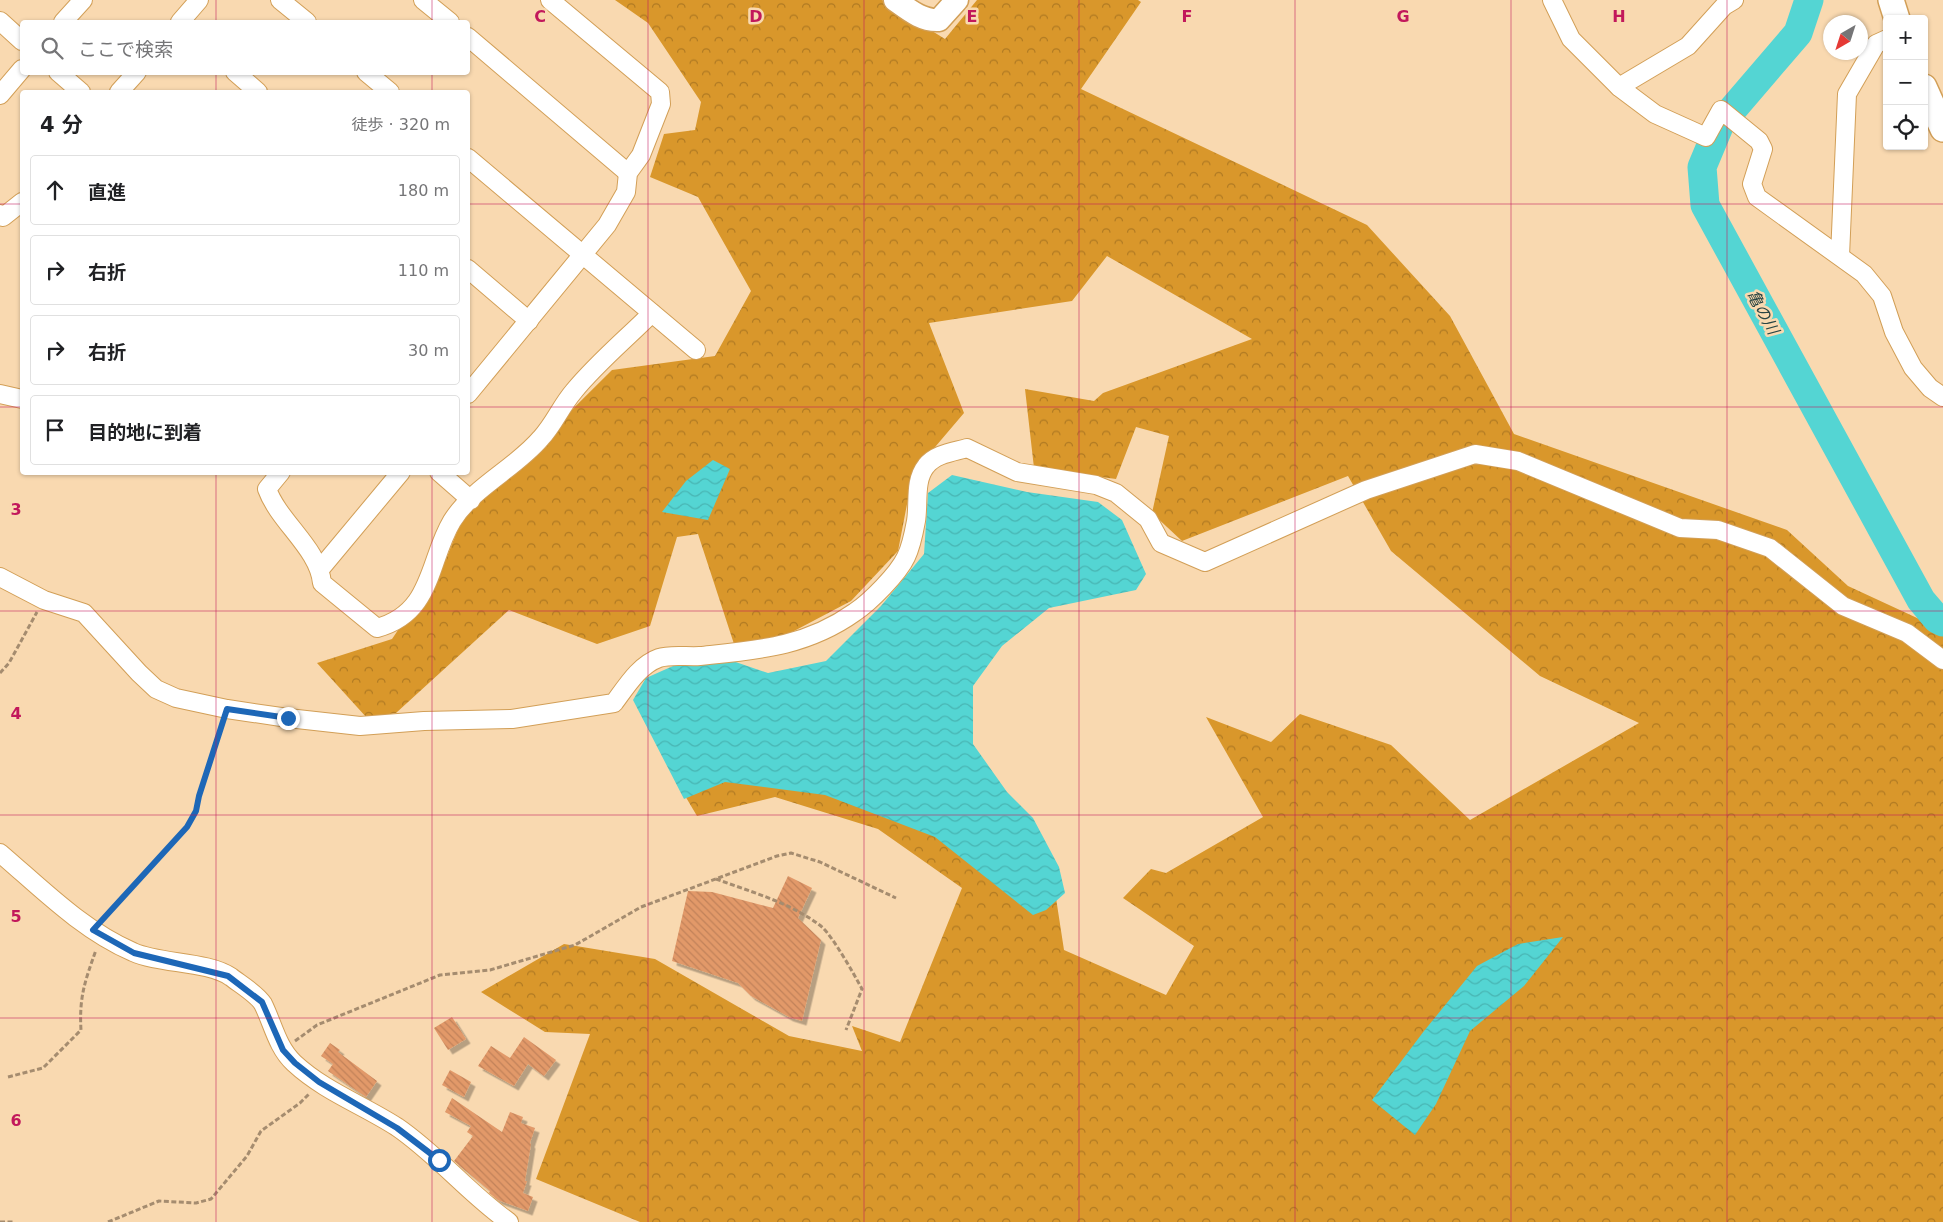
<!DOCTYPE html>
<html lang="ja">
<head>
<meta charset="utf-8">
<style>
  body { margin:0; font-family:"DejaVu Sans","Noto Sans JP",sans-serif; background:#f2f2f2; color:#202124 }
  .controls { position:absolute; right:15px; top:15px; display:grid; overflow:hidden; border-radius:5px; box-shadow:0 1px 4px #0004 }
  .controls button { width:45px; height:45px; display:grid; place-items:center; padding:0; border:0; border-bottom:1px solid #e0e0e0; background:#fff; color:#202124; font:25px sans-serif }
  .compass { position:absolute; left:1823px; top:15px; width:45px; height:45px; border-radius:50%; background:#fff; box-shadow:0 1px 4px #0004; rotate:219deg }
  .stop { position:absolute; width:15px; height:15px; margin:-11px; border:4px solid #1d67b7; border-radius:50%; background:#fff }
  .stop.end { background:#1d67b7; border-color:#fff; box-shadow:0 1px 5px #0008 }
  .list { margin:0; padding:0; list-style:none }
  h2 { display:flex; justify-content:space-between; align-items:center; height:65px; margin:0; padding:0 20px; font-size:21px }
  h2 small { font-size:16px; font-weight:400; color:#757577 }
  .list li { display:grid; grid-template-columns:32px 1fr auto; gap:15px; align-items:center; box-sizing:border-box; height:70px; margin:0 10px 10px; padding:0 10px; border:1px solid #e0e0e0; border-radius:5px }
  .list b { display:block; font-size:19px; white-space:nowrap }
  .list em { font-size:16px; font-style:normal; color:#757577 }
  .icon { flex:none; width:28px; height:28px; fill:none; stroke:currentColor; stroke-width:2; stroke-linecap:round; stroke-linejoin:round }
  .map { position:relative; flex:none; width:1943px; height:1222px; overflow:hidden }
  .search { position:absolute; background:#fff; box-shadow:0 1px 4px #0004; left:20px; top:20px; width:450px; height:55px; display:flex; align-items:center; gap:12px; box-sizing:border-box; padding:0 18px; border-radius:5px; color:#757577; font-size:19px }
  .panel { position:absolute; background:#fff; box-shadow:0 1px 4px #0004; left:20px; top:90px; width:450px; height:385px; border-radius:5px }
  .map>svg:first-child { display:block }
  .forest { fill:url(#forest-crowns) }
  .water { fill:url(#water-waves) }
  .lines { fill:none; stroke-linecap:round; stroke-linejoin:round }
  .river { stroke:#54d5d3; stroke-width:29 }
  .building { fill:url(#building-back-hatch); filter:url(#shadow) }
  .minor-casing { stroke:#d29f57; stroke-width:20 }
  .tertiary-casing { stroke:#d29f57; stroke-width:25 }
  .secondary-casing { stroke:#d29f57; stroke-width:28 }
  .path { stroke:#a58c6f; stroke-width:3; stroke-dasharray:5 2.5; stroke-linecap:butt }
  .minor { stroke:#fff; stroke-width:18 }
  .tertiary { stroke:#fff; stroke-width:22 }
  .secondary { stroke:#fff; stroke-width:25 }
  .route { stroke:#1d67b7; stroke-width:6 }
  .grid { fill:none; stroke:#c2185b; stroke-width:1; stroke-opacity:0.55 }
  .labels { text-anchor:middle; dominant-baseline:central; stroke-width:5; stroke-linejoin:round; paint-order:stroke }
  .water-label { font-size:16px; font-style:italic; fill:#294544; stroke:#f9d9b0 }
  .grid-label { font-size:16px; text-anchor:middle; font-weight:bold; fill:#c2185b; stroke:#f9d9b0; stroke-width:5; stroke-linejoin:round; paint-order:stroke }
</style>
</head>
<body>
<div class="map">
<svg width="1943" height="1222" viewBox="0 0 1943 1222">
  <defs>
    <pattern id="forest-crowns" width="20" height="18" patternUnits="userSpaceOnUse" patternTransform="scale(1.25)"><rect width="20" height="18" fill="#d9972b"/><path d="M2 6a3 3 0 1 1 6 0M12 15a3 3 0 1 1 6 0" fill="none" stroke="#af7922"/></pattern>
    <pattern id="water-waves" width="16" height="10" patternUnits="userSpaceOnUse" patternTransform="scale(1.25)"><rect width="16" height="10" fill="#54d5d3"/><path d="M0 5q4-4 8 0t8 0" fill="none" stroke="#48b5b3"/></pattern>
    <pattern id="building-back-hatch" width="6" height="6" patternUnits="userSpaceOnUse" patternTransform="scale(1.25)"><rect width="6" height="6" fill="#e29969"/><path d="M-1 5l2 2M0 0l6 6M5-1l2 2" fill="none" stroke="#c18259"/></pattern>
    <filter id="shadow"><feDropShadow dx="4.5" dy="4.5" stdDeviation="0" flood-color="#0004"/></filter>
  </defs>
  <rect width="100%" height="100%" fill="#f9d9b0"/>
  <path class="forest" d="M615,0H882L945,39L977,0H1138L1141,2L1081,89L1367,225L1450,316L1514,434L1787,530L1848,586L1943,630V1222H640L536,1179L590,1034L545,1032L481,992L564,944L655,959L789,1036L862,1051L852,1026L900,1042L962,888L878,829L775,797L697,816L681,789L768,761L937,816L1056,898L1064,950L1166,995L1194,946L1123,898L1151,869L1166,873L1263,817L1206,717L1271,742L1300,714L1391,745L1470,820L1639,723L1540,676L1391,551L1348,476L1182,541L1152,513L1169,436L1136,427L1116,479L1034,468L1025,389L1094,401L1103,393L1252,339L1107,256L1072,301L929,323L964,413L913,473L898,551L851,601L777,640L734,644L698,534L677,537L650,626L597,644L509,610L396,713L367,718L317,663L392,639L446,559L462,519L612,370L715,356L751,291L698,197L650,177L664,134L695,130L701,102L648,23Z"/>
  <g class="water">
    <path d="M713,460L730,469L708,520L662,512L686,481Z"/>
    <path d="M952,475L1027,492L1098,502L1122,520L1146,574L1136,590L1049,608L1002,646L973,686V744L1007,792L1033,818L1059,867L1065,893L1046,910L1033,915L935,837L825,795L725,782L684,799L633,700L646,678L673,666L724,658L768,673L826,661L881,606L924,554L928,493Z"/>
    <path d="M1563,937L1524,986L1470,1031L1436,1104L1415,1135L1372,1100L1424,1031L1477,966L1518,944Z"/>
  </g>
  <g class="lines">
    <path class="river" d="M1809,0L1798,33L1720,124L1702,167L1705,205L1921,600L1937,619L1943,622"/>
  </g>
  <g class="building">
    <path d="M788,876L812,888L798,918L821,940L802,1021L789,1017L751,996L738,983L672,961L688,891L712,892L773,908Z"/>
    <path d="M452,1017L466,1039L448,1050L434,1028Z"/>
    <path d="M524,1037L556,1060L544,1076L528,1064L514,1086L478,1066L491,1046L510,1058Z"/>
    <path d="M330,1043L340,1050L338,1052L377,1081L366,1097L328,1071L333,1064L321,1056Z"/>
    <path d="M450,1070L471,1082L464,1097L442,1085Z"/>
    <path d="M452,1098L502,1132L510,1112L523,1117L521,1123L535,1128L530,1143L531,1144L525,1181H527L523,1193L533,1197L528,1211L498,1200L489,1193L490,1191L454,1161L473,1136L467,1132L471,1126L445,1112Z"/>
  </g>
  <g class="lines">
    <defs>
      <g id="minor">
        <path d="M280,0L307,22"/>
        <path d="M423,0L450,22"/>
        <path d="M1552,0L1571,39L1619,87L1655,114L1706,137L1721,110L1759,141L1763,149L1752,184L1757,197L1864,274L1882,296L1894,332L1913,368L1930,388L1943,397"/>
        <path d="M0,21L22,41"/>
        <path d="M63,22L83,0"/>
        <path d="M180,22L199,0"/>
        <path d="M468,37L628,173"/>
        <path d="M58,72L81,92"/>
        <path d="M235,72L258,92"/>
        <path d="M366,72L390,92"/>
        <path d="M1619,87L1688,46L1724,6L1734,0"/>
        <path d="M119,92L137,72"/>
        <path d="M0,95L22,69"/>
        <path d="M468,158L696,350"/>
        <path d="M0,214L3,217L22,202"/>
        <path d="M1840,256L1847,94L1876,44L1887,39"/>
        <path d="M468,269L529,321"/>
        <path d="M0,394L22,399"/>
        <path d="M468,394L607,225L626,192L628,173L641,155L661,104L660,92L550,0"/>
        <path d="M281,472L267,489C279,522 319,549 322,583L377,628C433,613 428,561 452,521C473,487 516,468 541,438C554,424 561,406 574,391C597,363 626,339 652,313"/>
        <path d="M439,472L471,500"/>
        <path d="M321,568L401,472"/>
        <path d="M0,577L44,600L84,613L139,673L156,689L176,698L227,709L288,718L360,726L424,721L512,719L614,703C626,687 639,665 659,658C670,654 688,657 700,656C757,650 806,647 855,612C870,602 898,574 906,557C911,547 914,532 916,521C919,503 914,481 926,466C935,454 953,452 967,448L1017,472L1096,485L1116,493L1148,519L1161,543L1205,562L1366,490L1475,454L1518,461L1680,528L1718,530L1770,548L1843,606L1907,633L1943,660"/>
        <path d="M0,853C41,888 82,930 133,952C159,964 208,961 231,977C240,984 257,994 263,1004C273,1024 277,1047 294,1063C324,1091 363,1105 397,1127C438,1155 469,1194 509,1222"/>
      </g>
      <path id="tertiary" d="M895,0C909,10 922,21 939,20L957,0"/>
      <g id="secondary">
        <path d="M1891,0L1897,19"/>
        <path d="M1924,87L1943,129"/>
      </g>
    </defs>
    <use href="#minor" class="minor-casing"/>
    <use href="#tertiary" class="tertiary-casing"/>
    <use href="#secondary" class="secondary-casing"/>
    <g class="path">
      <path d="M0,673L9,663L37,612"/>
      <path d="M716,879C751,892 792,903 822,927C833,937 854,974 862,989L846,1030"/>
      <path d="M104,919L187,827L196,811L199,796L222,724"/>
      <path d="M295,1041L317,1025L440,975L490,970L575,945L641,907L777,856L791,853L820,862L896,898"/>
      <path d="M8,1077L43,1068L81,1030C79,997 85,981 96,950"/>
      <path d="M0,1222H14"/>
      <path d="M108,1222L159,1201L196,1203L211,1199L247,1156L261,1131L300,1103L309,1094"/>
    </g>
    <use href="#minor" class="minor"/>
    <use href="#tertiary" class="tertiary"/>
    <use href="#secondary" class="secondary"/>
  </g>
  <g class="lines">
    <path class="route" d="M288,718L227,709L199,796L196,811L187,827L93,930L134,953L228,976L262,1002L283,1050L295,1063L319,1082L397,1128L439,1160"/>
  </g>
  <path class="grid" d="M216,0V22M432,0V22M648,0V1222M864,0V1222M1079,0V1222M1295,0V1222M1511,0V1222M1727,0V1222M216,72V92M432,72V92M0,204H22M468,204H1943M0,407H22M468,407H1943M216,472V1222M432,472V1222M0,611H1943M0,815H1943M0,1018H1943"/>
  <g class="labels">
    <g class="water-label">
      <text transform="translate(1763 312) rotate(61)">亀の川</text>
    </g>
  </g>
  <g class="grid-label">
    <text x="540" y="22">C</text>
    <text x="756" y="22">D</text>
    <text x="972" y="22">E</text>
    <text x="1187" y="22">F</text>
    <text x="1403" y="22">G</text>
    <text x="1619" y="22">H</text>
    <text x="16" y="515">3</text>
    <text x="16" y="719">4</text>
    <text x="16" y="922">5</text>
    <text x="16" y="1126">6</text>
  </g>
</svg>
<div class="controls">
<button>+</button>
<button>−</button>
<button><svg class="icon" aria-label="locate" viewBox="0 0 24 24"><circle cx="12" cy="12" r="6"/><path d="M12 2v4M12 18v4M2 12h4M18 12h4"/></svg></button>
</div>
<svg class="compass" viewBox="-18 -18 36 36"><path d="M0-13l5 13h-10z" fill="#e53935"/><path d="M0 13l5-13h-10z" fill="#757577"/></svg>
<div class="stop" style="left:439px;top:1160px"></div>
<div class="stop end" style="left:288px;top:718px"></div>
<div class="search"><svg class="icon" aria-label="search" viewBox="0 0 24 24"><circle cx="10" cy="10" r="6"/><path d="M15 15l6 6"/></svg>ここで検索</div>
<section class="panel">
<h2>4 分<small>徒歩 · 320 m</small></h2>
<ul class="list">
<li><svg class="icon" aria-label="ahead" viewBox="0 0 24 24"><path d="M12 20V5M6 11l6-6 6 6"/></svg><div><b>直進</b></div><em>180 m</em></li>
<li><svg class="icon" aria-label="right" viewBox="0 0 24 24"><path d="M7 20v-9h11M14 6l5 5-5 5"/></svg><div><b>右折</b></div><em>110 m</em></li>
<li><svg class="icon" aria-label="right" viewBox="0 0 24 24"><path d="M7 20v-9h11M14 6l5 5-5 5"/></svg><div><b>右折</b></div><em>30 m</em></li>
<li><svg class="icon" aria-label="arrive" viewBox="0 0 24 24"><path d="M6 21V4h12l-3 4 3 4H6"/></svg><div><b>目的地に到着</b></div></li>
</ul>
</section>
</div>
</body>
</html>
